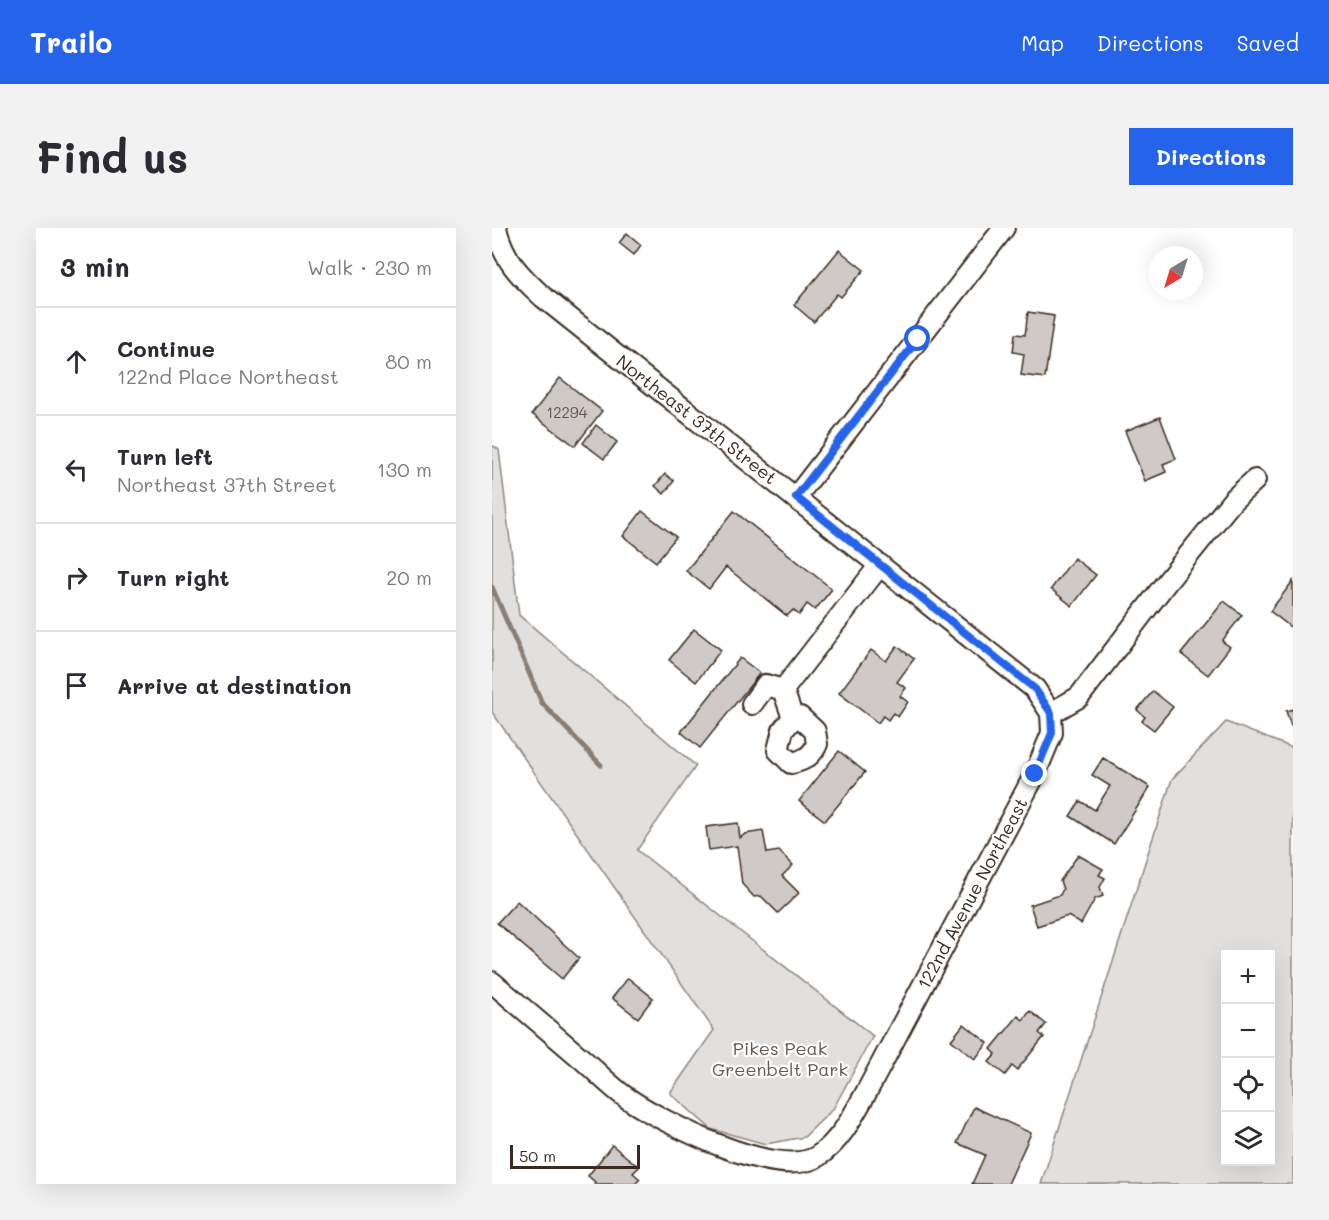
<!DOCTYPE html>
<html lang="en">
<head>
<meta charset="utf-8">
<style>
  body { margin:0; font-family:Mali,sans-serif; background:#f2f2f3; color:#2b2b33 }
  .controls { position:absolute; right:18px; bottom:18px; display:grid; overflow:hidden; border-radius:0px; box-shadow:0 6px 24px #0002 }
  .controls button { width:54px; height:54px; display:grid; place-items:center; padding:0; border:0; border-bottom:2px solid #e1e1e2; background:#fff; color:#2b2b33; font:30px sans-serif }
  .compass { position:absolute; left:657px; top:18px; width:54px; height:54px; border-radius:50%; background:#fff; box-shadow:0 6px 24px #0002; rotate:218deg }
  .scale { position:absolute; left:18px; bottom:15px; width:130px; box-sizing:border-box; padding-left:6px; border:3px solid #3b2a1e; border-top:0; font-size:16px; line-height:21px; white-space:nowrap; color:#3b2a1e; -webkit-text-stroke:4px #fff; paint-order:stroke }
  .stop { position:absolute; width:18px; height:18px; margin:-14px; border:4px solid #2563eb; border-radius:50%; background:#fff }
  .stop.end { background:#2563eb; border-color:#fff; box-shadow:0 2px 6px #0008 }
  .list { margin:0; padding:0; list-style:none }
  h2 { display:flex; justify-content:space-between; align-items:center; height:78px; margin:0; padding:0 24px; font-size:26px }
  h2 small { font-size:20px; font-weight:400; color:#7c7c81 }
  .list li { display:grid; grid-template-columns:39px 1fr auto; gap:18px; align-items:center; box-sizing:border-box; height:108px; padding:0 24px; border-top:2px solid #e1e1e2 }
  .list b { display:block; font-size:22px; white-space:nowrap }
  .list p { margin:0; font-size:20px; white-space:nowrap; color:#7c7c81 }
  .list em { font-size:20px; font-style:normal; color:#7c7c81 }
  .icon { flex:none; width:33px; height:33px; fill:none; stroke:currentColor; stroke-width:2; stroke-linecap:round; stroke-linejoin:round }
  .map { position:relative; flex:none; width:801px; height:956px; overflow:hidden; border-radius:0px }
  header { display:flex; align-items:center; gap:36px; box-sizing:border-box; height:84px; padding:0 30px; background:#2563eb; color:#fff }
  header strong { font-size:28px }
  nav { display:flex; gap:33px; margin-inline-start:auto; font-size:21px }
  .intro { display:flex; align-items:center; justify-content:space-between; box-sizing:border-box; height:144px; padding:0 36px }
  h1 { margin:0; font-size:42px }
  .button { padding:15px 27px; border-radius:0px; background:#2563eb; color:#fff; font-size:21px; font-weight:700 }
  main { display:flex; gap:36px; padding:0 36px }
  aside { flex:1; background:#fff; border-radius:0px; box-shadow:0 6px 24px #0002 }
  .map>svg:first-child { display:block }
  .green { fill:#e2e0de; stroke:#8e857e; stroke-width:1.5; fill-rule:evenodd }
  .lines { fill:none; stroke-linecap:round; stroke-linejoin:round }
  .stream { stroke:#887e77; stroke-width:5 }
  .building { fill:#cfcac7; stroke:#3b2a1e; stroke-width:1.5 }
  .street-casing { stroke:#3b2a1e; stroke-width:24 }
  .street { stroke:#fff; stroke-width:20 }
  .route { stroke:#2563eb; stroke-width:8 }
  .labels { text-anchor:middle; dominant-baseline:central; stroke-width:4.5; stroke-linejoin:round; paint-order:stroke }
  .number-label { font-size:15px; fill:#605248 }
  .street-label { font-size:18px; fill:#3b2a1e; stroke:#fff }
  .park-label { font-size:18px; fill:#65584e; stroke:#fff }
</style>
</head>
<body>
<header>
<strong>Trailo</strong>
<nav><a>Map</a><a>Directions</a><a>Saved</a></nav>
</header>
<div class="intro"><h1>Find us</h1><a class="button">Directions</a></div>
<main>
<aside>
<h2>3 min<small>Walk · 230 m</small></h2>
<ul class="list">
<li><svg class="icon" aria-label="ahead" viewBox="0 0 24 24"><path d="M12 20V5M6 11l6-6 6 6"/></svg><div><b>Continue</b><p>122nd Place Northeast</p></div><em>80 m</em></li>
<li><svg class="icon" aria-label="left" viewBox="0 0 24 24"><path d="M17 20v-9H6M10 6l-5 5 5 5"/></svg><div><b>Turn left</b><p>Northeast 37th Street</p></div><em>130 m</em></li>
<li><svg class="icon" aria-label="right" viewBox="0 0 24 24"><path d="M7 20v-9h11M14 6l5 5-5 5"/></svg><div><b>Turn right</b></div><em>20 m</em></li>
<li><svg class="icon" aria-label="arrive" viewBox="0 0 24 24"><path d="M6 21V4h12l-3 4 3 4H6"/></svg><div><b>Arrive at destination</b></div></li>
</ul>
</aside>
<div class="map">
<svg width="801" height="956" viewBox="0 0 801 956">
  <rect width="100%" height="100%" fill="#fff"/>
  <filter id="ink" filterUnits="userSpaceOnUse"><feTurbulence type="fractalNoise" baseFrequency=".0167" numOctaves="2"/><feDisplacementMap in="SourceGraphic" scale="12" xChannelSelector="R" yChannelSelector="G"/><feConvolveMatrix kernelMatrix="1 2 1 2 8 2 1 2 1" color-interpolation-filters="sRGB"/></filter>
  <g filter="url(#ink)">
    <g class="green">
      <path d="M0,217L7,222L27,387L204,538L145,622L381,808L341,881L312,909L274,916L219,901L178,865L222,802L0,484Z"/>
      <path d="M734,494L801,520V956H549L680,551ZM734,726H778V934H734Z"/>
    </g>
    <g class="lines">
      <path class="stream" d="M0,359L50,475L109,537"/>
    </g>
    <g class="building">
      <path d="M135,5L149,17L142,27L127,15Z"/>
      <path d="M347,22L372,42L349,69L345,66L322,94L302,77Z"/>
      <path d="M536,84L562,88L553,150L529,147L532,126L521,124L523,106L533,107Z"/>
      <path d="M68,150L110,183L83,218L40,186Z"/>
      <path d="M668,189L684,231L671,236L674,244L653,253L633,203Z"/>
      <path d="M104,197L125,214L112,231L91,215Z"/>
      <path d="M173,246L182,253L172,266L163,258Z"/>
      <path d="M150,283L184,309L164,334L131,308Z"/>
      <path d="M242,283L340,361L323,382L315,376L307,387L301,382L295,388L234,339L217,361L194,343Z"/>
      <path d="M582,330L604,347L580,378L559,361Z"/>
      <path d="M801,353V401L778,383Z"/>
      <path d="M732,373L750,387L730,413L738,419L716,447L689,426Z"/>
      <path d="M202,401L229,422L204,454L177,432Z"/>
      <path d="M405,418L422,431L405,454L414,460L408,468L416,474L406,489L401,485L396,492L391,488L386,495L347,465L379,422L394,433Z"/>
      <path d="M248,430L268,445L208,520L189,504Z"/>
      <path d="M661,463L681,479L662,502L650,493L653,489L645,482Z"/>
      <path d="M801,481V497L799,498L794,483Z"/>
      <path d="M347,523L373,544L333,593L307,573Z"/>
      <path d="M611,530L658,559L622,616L578,588L588,573L603,582L618,558L600,547Z"/>
      <path d="M246,595L248,610L253,606L271,603L275,625L287,623L301,637L290,648L307,665L286,685L269,668L262,669L250,656L245,618L217,622L214,599Z"/>
      <path d="M586,627L611,641L607,647L613,650L608,659L611,668L603,671L589,696L576,688L545,698L538,677L568,667L571,661L568,653Z"/>
      <path d="M25,673L87,730L70,751L5,695Z"/>
      <path d="M136,750L161,770L146,790L120,770Z"/>
      <path d="M538,783L554,796L547,805L552,809L525,842L520,838L513,847L497,834L504,826L499,821L526,788L531,792Z"/>
      <path d="M472,796L496,815L483,831L459,812Z"/>
      <path d="M482,879L539,905L516,956H480L493,927L465,915Z"/>
      <path d="M120,917L147,939L141,945L148,951L143,956H102L103,954L96,948Z"/>
    </g>
    <g class="lines">
      <defs>
        <g id="street">
          <path d="M4,0C11,31 28,48 51,69L543,461L559,485"/>
          <path d="M304,269L512,0"/>
          <path d="M260,476L274,457L291,462"/>
          <path d="M559,485L587,469L674,355L741,272L763,252"/>
          <path d="M308,489L323,503L325,516C320,528 312,533 299,535L286,522L291,502L301,490Z"/>
          <path d="M301,490L291,462L388,337"/>
          <path d="M0,754C30,780 60,805 90,831C105,844 119,859 135,870C170,894 286,954 326,928C349,913 362,886 375,863L543,546L560,505L559,485"/>
        </g>
      </defs>
      <use href="#street" class="street-casing"/>
      <use href="#street" class="street"/>
    </g>
  </g>
  <g class="lines" filter="url(#ink)">
    <path class="route" d="M426,111L304,269L543,461L559,485L560,505L543,546"/>
  </g>
  <g class="labels">
    <g class="number-label">
      <text x="75" y="184">12294</text>
    </g>
    <g class="street-label">
      <text transform="translate(205 191) rotate(38)">Northeast 37th Street</text>
      <text transform="translate(480 665) rotate(-62)">122nd Avenue Northeast</text>
    </g>
    <g class="park-label">
      <text x="288" y="820">Pikes Peak<tspan x="288" dy="21">Greenbelt Park</tspan></text>
    </g>
  </g>
</svg>
<div class="controls">
<button>+</button>
<button>−</button>
<button><svg class="icon" aria-label="locate" viewBox="0 0 24 24"><circle cx="12" cy="12" r="6"/><path d="M12 2v4M12 18v4M2 12h4M18 12h4"/></svg></button>
<button><svg class="icon" aria-label="layers" viewBox="0 0 24 24"><path d="M12 4l9 5-9 5-9-5zM3 14l9 5 9-5"/></svg></button>
</div>
<svg class="compass" viewBox="-18 -18 36 36"><path d="M0-13l5 13h-10z" fill="#e53935"/><path d="M0 13l5-13h-10z" fill="#7c7c81"/></svg>
<div class="scale">50 m</div>
<div class="stop" style="left:426px;top:111px"></div>
<div class="stop end" style="left:543px;top:546px"></div>
</div>
</main>
</body>
</html>
